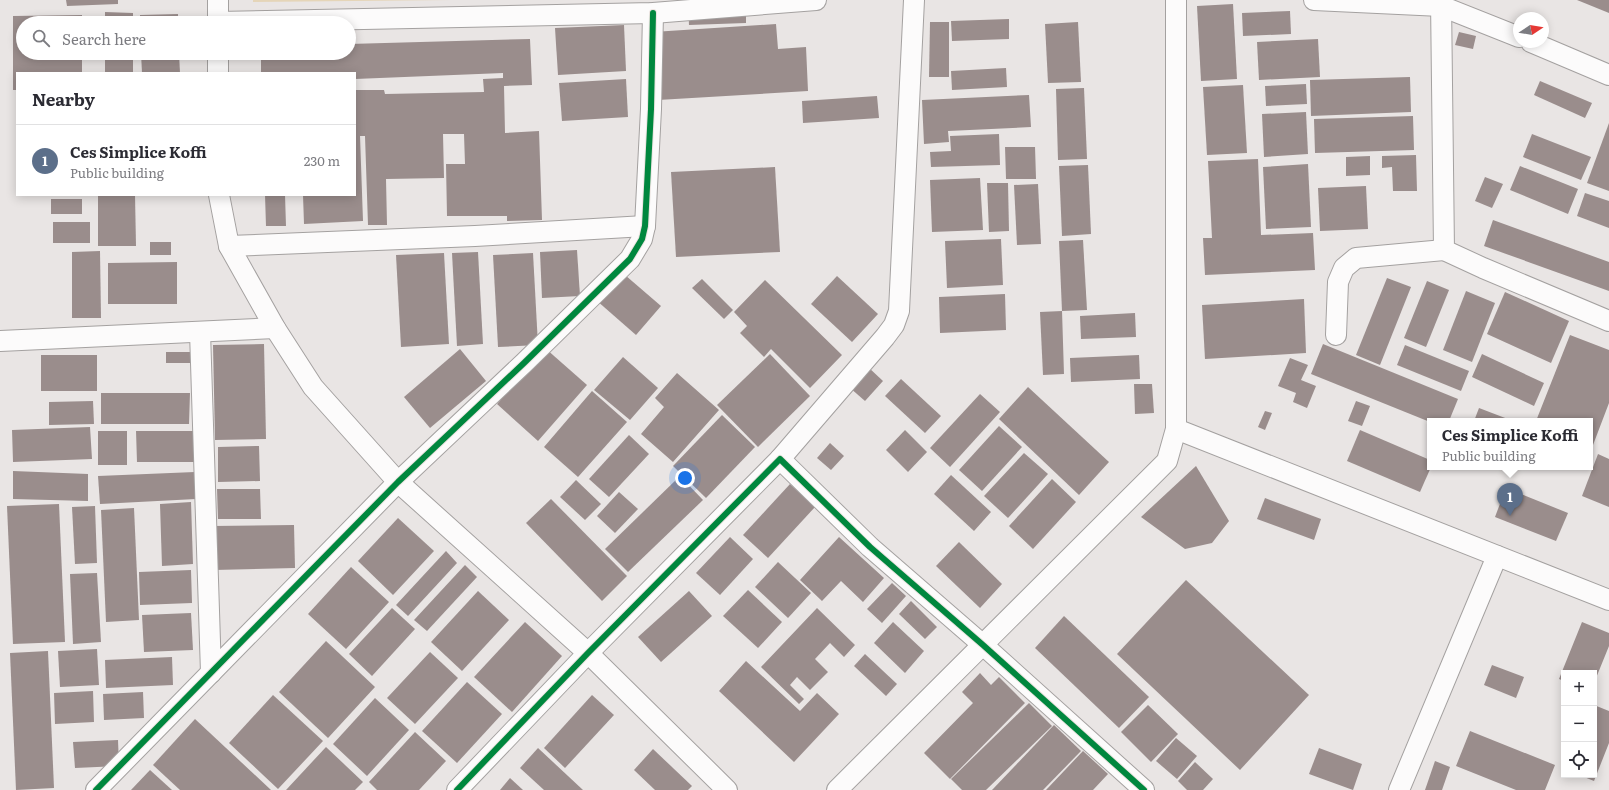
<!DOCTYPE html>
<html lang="en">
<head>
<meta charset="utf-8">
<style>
  body { margin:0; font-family:Literata,serif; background:#f2f2f3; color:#2b2b33 }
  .controls { position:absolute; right:12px; bottom:12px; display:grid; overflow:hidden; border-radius:0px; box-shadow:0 2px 10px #0003 }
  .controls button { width:36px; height:36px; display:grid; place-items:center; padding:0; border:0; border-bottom:1px solid #e1e1e2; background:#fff; color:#2b2b33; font:20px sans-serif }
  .compass { position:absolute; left:1513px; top:12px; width:36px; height:36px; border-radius:50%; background:#fff; box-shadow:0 2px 10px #0003; rotate:78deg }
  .you { position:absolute; left:685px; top:478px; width:14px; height:14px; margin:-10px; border:3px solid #fff; border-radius:50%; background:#1a73e8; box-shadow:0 0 0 6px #1a73e833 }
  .badge { display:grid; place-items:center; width:26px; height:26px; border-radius:50%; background:#db2777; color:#fff; font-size:13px; font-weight:700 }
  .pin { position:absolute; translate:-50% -33px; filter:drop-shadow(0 1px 2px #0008) }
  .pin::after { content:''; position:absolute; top:21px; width:14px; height:12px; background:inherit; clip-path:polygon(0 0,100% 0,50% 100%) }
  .popup { position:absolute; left:1427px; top:418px; width:166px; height:52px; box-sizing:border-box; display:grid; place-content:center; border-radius:0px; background:#fff; filter:drop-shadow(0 1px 3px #0005); font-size:13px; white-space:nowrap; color:#7c7c81 }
  .popup b { font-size:15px; color:#2b2b33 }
  .popup::after { content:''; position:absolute; left:50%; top:100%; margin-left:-8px; border:8px solid transparent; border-top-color:#fff }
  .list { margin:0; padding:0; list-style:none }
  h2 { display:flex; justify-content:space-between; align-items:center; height:52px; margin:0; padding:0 16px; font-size:17px }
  h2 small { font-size:13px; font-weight:400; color:#7c7c81 }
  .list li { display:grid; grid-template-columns:26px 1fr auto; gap:12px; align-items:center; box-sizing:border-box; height:72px; padding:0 16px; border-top:1px solid #e1e1e2 }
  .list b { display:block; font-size:15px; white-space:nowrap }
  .list p { margin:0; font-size:13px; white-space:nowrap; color:#7c7c81 }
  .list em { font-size:13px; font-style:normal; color:#7c7c81 }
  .icon { flex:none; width:22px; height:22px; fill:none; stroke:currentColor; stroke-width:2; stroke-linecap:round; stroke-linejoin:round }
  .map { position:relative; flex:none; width:1609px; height:790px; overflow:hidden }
  .search { position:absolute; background:#fff; box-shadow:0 2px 10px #0003; left:16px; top:16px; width:340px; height:44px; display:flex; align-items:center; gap:10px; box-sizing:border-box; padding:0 14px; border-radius:22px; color:#7c7c81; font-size:15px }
  .panel { position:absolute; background:#fff; box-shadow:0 2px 10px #0003; left:16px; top:72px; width:340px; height:124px; border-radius:0px }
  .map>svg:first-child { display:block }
  .green { fill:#e5d5b8 }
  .building { fill:#9a8d8c }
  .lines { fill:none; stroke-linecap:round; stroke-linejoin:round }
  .minor-casing { stroke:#a4a1a0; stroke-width:22 }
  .minor { stroke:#fcfbfb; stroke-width:20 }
  .cycleway-casing { stroke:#ece4e1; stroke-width:8 }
  .cycleway { stroke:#00873e; stroke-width:6 }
</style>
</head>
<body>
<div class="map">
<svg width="1609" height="790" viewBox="0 0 1609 790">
  <rect width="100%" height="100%" fill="#e9e5e4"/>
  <path class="green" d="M253,0H451L253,2Z"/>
  <g class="building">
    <path d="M66,0H118V4L67,6Z"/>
    <path d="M1577,0H1609V13Z"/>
    <path d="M746,3V23L689,25L688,5Z"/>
    <path d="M1233,4L1237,79L1201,81L1197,6Z"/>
    <path d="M1290,11L1291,34L1243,36L1242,13Z"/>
    <path d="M105,12L133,13V23H105Z"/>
    <path d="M178,14V23H140V15Z"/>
    <path d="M82,15V23H23V53H82V73H17V90H13V16Z"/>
    <path d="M1009,19V39L952,41L951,21Z"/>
    <path d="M930,22H949V77H929Z"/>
    <path d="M1078,22L1081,82L1048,83L1045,24Z"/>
    <path d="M776,24L778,49L806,47L808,91L658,100L653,32Z"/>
    <path d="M624,25L626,71L558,75L555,28Z"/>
    <path d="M1459,32L1476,36L1473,49L1455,45Z"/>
    <path d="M530,39L532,85L504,86L505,133L539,131L542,220L507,221V216H447L446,164H465L464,134H443L444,178L386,179L387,225H368L365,136H360L363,221L304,224L303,195H355V90H384L385,94L484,92L483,79L503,78V73L355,79V73H261V53H349V44Z"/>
    <path d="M1318,39L1320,77L1259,80L1257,42Z"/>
    <rect x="105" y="53" width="28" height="20"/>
    <path d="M141,53H179L180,73H142Z"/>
    <path d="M1006,68L1007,87L952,90L951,71Z"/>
    <path d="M1410,77L1411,112L1311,116L1310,80Z"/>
    <path d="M626,79L628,117L562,121L559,83Z"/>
    <path d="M1540,81L1592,103L1585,118L1534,95Z"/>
    <path d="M1306,84L1307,104L1266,106L1265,86Z"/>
    <path d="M1243,85L1247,153L1207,155L1203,87Z"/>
    <path d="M1084,88L1087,159L1058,160L1056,89Z"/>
    <path d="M1029,95L1031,127L948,131L949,142L924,144L922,100Z"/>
    <path d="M877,96L879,118L803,123L802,101Z"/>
    <path d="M1306,112L1308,154L1264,157L1262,114Z"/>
    <path d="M1413,116L1414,150L1315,153L1314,119Z"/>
    <path d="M1609,123V191L1587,183Z"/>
    <path d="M999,134L1000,165L931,167L930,152L951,151L950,136Z"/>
    <path d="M1532,134L1591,157L1581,180L1523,157Z"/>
    <path d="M1005,147H1035L1036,179H1006Z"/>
    <path d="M1416,155L1417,191H1393L1392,167L1382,168V156Z"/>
    <path d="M1370,156V175L1346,176V157Z"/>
    <path d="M1258,159L1261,235L1313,233L1315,270L1205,275L1203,238H1212L1208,161Z"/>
    <path d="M1308,164L1311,227L1266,229L1263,167Z"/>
    <path d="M1088,165L1091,234L1062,236L1059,166Z"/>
    <path d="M1520,166L1578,189L1568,214L1510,190Z"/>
    <path d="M775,167L780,252L676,257L671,172Z"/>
    <path d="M1485,177L1503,184L1492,208L1475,201Z"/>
    <path d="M980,178L983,230L932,232L930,180Z"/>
    <path d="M987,183H1008L1009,231L989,232Z"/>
    <path d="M1038,184L1041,244L1017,245L1014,185Z"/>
    <path d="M1366,186L1368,229L1320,231L1318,188Z"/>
    <path d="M1585,193L1609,201V228L1577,216Z"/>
    <path d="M98,195H135L136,246H98Z"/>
    <path d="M265,195H285L286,226H266Z"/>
    <rect x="51" y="199" width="31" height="15"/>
    <path d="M1493,220L1609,262V291L1484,246Z"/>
    <rect x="53" y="222" width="37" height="21"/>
    <path d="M1001,239L1003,285L947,288L945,241Z"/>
    <path d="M1083,240L1087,310L1062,311L1059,241Z"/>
    <rect x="150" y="242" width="21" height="13"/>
    <path d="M577,250L580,296L542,298L540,252Z"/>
    <path d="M100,251L101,318H72V252Z"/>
    <path d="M478,252L483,344L457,346L452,253Z"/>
    <path d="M444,253L449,344L401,347L396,255Z"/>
    <path d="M533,253L538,345L498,347L493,255Z"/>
    <path d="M177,262V304H108V263Z"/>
    <path d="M625,275L661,306L636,335L596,300Z"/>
    <path d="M837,276L878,314L852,342L811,304Z"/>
    <path d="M1387,278L1411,287L1380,365L1356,355Z"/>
    <path d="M702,279L733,310L724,319L692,288Z"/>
    <path d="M765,280L842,355L810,388L771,349L764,357L740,333L747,326L734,312Z"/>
    <path d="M1427,281L1449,290L1426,347L1404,338Z"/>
    <path d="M1466,291L1495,303L1472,362L1443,350Z"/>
    <path d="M1505,292L1569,321L1551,363L1487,334Z"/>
    <path d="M1005,294L1006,330L940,333L939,297Z"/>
    <path d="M1304,299L1306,353L1205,359L1202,305Z"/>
    <path d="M1062,311L1064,374L1043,375L1040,312Z"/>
    <path d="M1135,313L1136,337L1081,339L1080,316Z"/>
    <path d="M1570,335L1609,350V403L1593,445L1590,444V421H1536Z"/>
    <path d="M264,344L266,439L215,440L213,345Z"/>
    <path d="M1323,344L1458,399L1449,421L1430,422L1311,374Z"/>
    <path d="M1405,345L1469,371L1461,391L1397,365Z"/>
    <path d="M545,348L587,385L538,441L497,404Z"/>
    <path d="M460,349L486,381L430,428L404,397Z"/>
    <path d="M166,352H191L192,363H166Z"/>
    <path d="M770,354L810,396L758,447L717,405Z"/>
    <path d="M1482,354L1544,383L1534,406L1472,377Z"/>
    <rect x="41" y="355" width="56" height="36"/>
    <path d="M1139,355L1140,379L1071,382L1070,358Z"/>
    <path d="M623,357L658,388L630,420L594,390Z"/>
    <path d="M1290,358L1308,365L1301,380L1316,386L1307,408L1293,402L1296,393L1278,386Z"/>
    <path d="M868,367L883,381L865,401L849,387Z"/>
    <path d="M677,373L719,410L673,462L641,434L664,407L655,398Z"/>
    <path d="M901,379L941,416L925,433L885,396Z"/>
    <path d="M1134,384H1152L1154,413L1135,414Z"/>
    <path d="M1028,387L1109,462L1079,495L999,419Z"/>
    <path d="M592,391L627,422L578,477L544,447Z"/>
    <path d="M101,393H190L189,424H101Z"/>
    <path d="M980,394L1000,412L950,467L930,448Z"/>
    <path d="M93,401L94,424L49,425V402Z"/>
    <path d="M1356,401L1370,406L1362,426L1348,421Z"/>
    <path d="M1479,408L1513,421H1474Z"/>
    <path d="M1265,411L1272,413L1265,430L1258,427Z"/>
    <path d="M722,415L755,447L706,498L673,466Z"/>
    <path d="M999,426L1022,447L982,491L959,470Z"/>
    <path d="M90,427L92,459L13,462L12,430Z"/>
    <path d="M905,430L927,452L908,472L886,450Z"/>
    <path d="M1360,430L1430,460L1431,467L1420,492L1347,461Z"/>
    <rect x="98" y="431" width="29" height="34"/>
    <path d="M136,431H194V462H137Z"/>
    <path d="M629,435L649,454L609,497L589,479Z"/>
    <path d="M830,443L844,456L831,470L817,458Z"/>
    <path d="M259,446L260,481L218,482V447Z"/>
    <path d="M1024,453L1048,474L1008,518L984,496Z"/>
    <path d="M1598,454L1609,459V507L1582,496Z"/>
    <path d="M1196,466L1229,521L1212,543L1185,549L1141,517Z"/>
    <path d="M13,471L88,474V501L13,499Z"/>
    <path d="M195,472L196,499L100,504L98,476Z"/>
    <path d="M951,475L991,512L974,531L934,494Z"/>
    <path d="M680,476L703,500L628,572L605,549Z"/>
    <path d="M1052,479L1076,502L1033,549L1009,526Z"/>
    <path d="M576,480L601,504L585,520L560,497Z"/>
    <path d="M790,484L815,507L768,558L743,535Z"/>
    <path d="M1506,488L1568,513L1556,541L1495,517Z"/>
    <path d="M217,489H260L261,519H218Z"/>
    <path d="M619,492L638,509L615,533L597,516Z"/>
    <path d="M1265,498L1321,519L1314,540L1257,519Z"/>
    <path d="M551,499L627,576L602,601L526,523Z"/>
    <path d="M191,502L193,564L162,566L160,504Z"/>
    <path d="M59,504L65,642L13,644L7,506Z"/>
    <path d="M95,506L97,563L75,564L72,507Z"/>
    <path d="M134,508L139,620L106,622L101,510Z"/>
    <path d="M398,518L434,551L393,595L358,561Z"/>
    <path d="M294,525L295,568L214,570L213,526Z"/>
    <path d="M730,537L753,559L720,595L696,573Z"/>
    <path d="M839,537L884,578L863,602L841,581L822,601L800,580Z"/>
    <path d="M959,542L1002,584L980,608L936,566Z"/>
    <path d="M446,551L457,563L408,616L396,605Z"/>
    <path d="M778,562L811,593L788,618L755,587Z"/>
    <path d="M465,565L477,577L427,631L414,620Z"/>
    <path d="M351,567L389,602L346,649L308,614Z"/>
    <path d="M191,570L192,603L140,605L139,572Z"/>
    <path d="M97,573L101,642L73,644L70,574Z"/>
    <path d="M1186,580L1309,695L1240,770L1117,654Z"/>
    <path d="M892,583L906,596L882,623L867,609Z"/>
    <path d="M748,590L782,622L758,648L723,616Z"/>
    <path d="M478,591L509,620L462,671L431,642Z"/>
    <path d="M689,591L712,616L661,662L638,637Z"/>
    <path d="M911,601L937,627L925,639L899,614Z"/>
    <path d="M392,608L415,629L372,676L349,654Z"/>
    <path d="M817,608L855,645L844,657L830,643L815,659L828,672L810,690L797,677L790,685L804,699L799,704L761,667Z"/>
    <path d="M191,613L193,650L144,652L142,615Z"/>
    <path d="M1064,616L1149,697L1119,728L1035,648Z"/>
    <path d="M525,622L562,656L512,712L474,677Z"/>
    <path d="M893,622L924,651L905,673L874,643Z"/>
    <path d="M1582,622L1609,633V646L1594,683V673H1564V681L1559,679Z"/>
    <path d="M326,641L375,687L328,738L279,692Z"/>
    <path d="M97,649L99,685L60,687L58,651Z"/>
    <path d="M48,651L54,788L16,790L10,653Z"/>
    <path d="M430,652L458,678L415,724L387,698Z"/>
    <path d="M865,654L897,684L886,696L854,666Z"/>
    <path d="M172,657L173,685L106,688L105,660Z"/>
    <path d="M746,661L800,711L817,693L839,714L794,762L719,691Z"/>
    <path d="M1492,665L1524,677L1516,698L1484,685Z"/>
    <path d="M980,673L991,685L999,677L1025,703L950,779L924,753L973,703L962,692Z"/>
    <path d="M467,682L502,714L457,763L422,731Z"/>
    <path d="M93,691L94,722L55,724L54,693Z"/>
    <path d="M143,692L144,718L104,720L103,694Z"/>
    <path d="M273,695L323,741L278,789L229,743Z"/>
    <path d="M592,695L614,715L565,768L544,748Z"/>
    <path d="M375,698L409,730L367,776L333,744Z"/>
    <path d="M1029,703L1052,726L986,790H962L951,779Z"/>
    <path d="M1148,705L1178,734L1151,762L1121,732Z"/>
    <path d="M1594,705L1609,711V743L1594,781L1579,775H1594Z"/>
    <path d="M195,719L271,790H180L153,765Z"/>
    <path d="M1054,725L1081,751L1043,790H992Z"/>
    <path d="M1470,731L1555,765L1545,790H1516L1456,766Z"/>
    <path d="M415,732L446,761L419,790H377L369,782Z"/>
    <path d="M1176,738L1197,756L1177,779L1156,761Z"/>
    <path d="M118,740L119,766L75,768L73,742Z"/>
    <path d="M326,747L363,782L355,790H286Z"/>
    <path d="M538,748L583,790H544L520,768Z"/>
    <path d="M1319,748L1362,764L1353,790L1309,774Z"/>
    <path d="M653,749L692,786L688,790H655L634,770Z"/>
    <path d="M1083,751L1108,774L1093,790H1046Z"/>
    <path d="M1435,761L1450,767L1442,790H1425Z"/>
    <path d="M1195,762L1213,779L1203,790H1187L1178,781Z"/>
    <path d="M150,770L172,790H131Z"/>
    <path d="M510,778L523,790H500Z"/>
  </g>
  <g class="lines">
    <defs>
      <g id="minor">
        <path d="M218,0V23"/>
        <path d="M1314,0L1441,6L1519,37"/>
        <path d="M1441,0L1444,250L1483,268L1609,321"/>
        <path d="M218,22L653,13L816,0"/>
        <path d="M1531,42L1609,75"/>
        <path d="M218,73V53"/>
        <path d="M219,195L229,246L275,328L313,387L398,482L588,653L727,790"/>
        <path d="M229,246L475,236L645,226"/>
        <path d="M200,332L211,673"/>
        <path d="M1336,335L1338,282L1344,268L1356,258L1444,250"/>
        <path d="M0,341L275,328"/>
        <path d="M1176,429L1609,600"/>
        <path d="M780,459L885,337L894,325L899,311L914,0"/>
        <path d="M96,790L398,482L524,363L630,259L642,239L645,226L651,109L653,13"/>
        <path d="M457,790L588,653L780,459L870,547L983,645L1144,790"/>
        <path d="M837,790L1167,461L1176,429V0"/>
        <path d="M1399,790L1497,556"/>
      </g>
    </defs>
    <use href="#minor" class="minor-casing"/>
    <use href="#minor" class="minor"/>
    <defs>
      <g id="cycleway">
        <path d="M96,790L398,482L524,363L630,259L642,239L645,226L651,109L653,13"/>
        <path d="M457,790L588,653L780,459L870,547L983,645L1144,790"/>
      </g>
    </defs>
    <use href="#cycleway" class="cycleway-casing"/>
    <use href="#cycleway" class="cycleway"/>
  </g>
</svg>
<div class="controls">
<button>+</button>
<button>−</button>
<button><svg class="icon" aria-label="locate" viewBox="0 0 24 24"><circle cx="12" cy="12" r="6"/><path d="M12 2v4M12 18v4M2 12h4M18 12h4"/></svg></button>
</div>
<svg class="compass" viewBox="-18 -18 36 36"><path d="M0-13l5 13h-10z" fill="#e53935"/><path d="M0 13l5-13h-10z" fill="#7c7c81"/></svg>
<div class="you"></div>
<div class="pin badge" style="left:1510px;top:516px;background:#5c6f8a">1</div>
<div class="popup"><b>Ces Simplice Koffi</b>Public building</div>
<div class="search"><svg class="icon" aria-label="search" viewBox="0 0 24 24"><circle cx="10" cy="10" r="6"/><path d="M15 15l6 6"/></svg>Search here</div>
<section class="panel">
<h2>Nearby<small></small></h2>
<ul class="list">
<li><span class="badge" style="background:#5c6f8a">1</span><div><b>Ces Simplice Koffi</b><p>Public building</p></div><em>230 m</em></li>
</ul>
</section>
</div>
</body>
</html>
